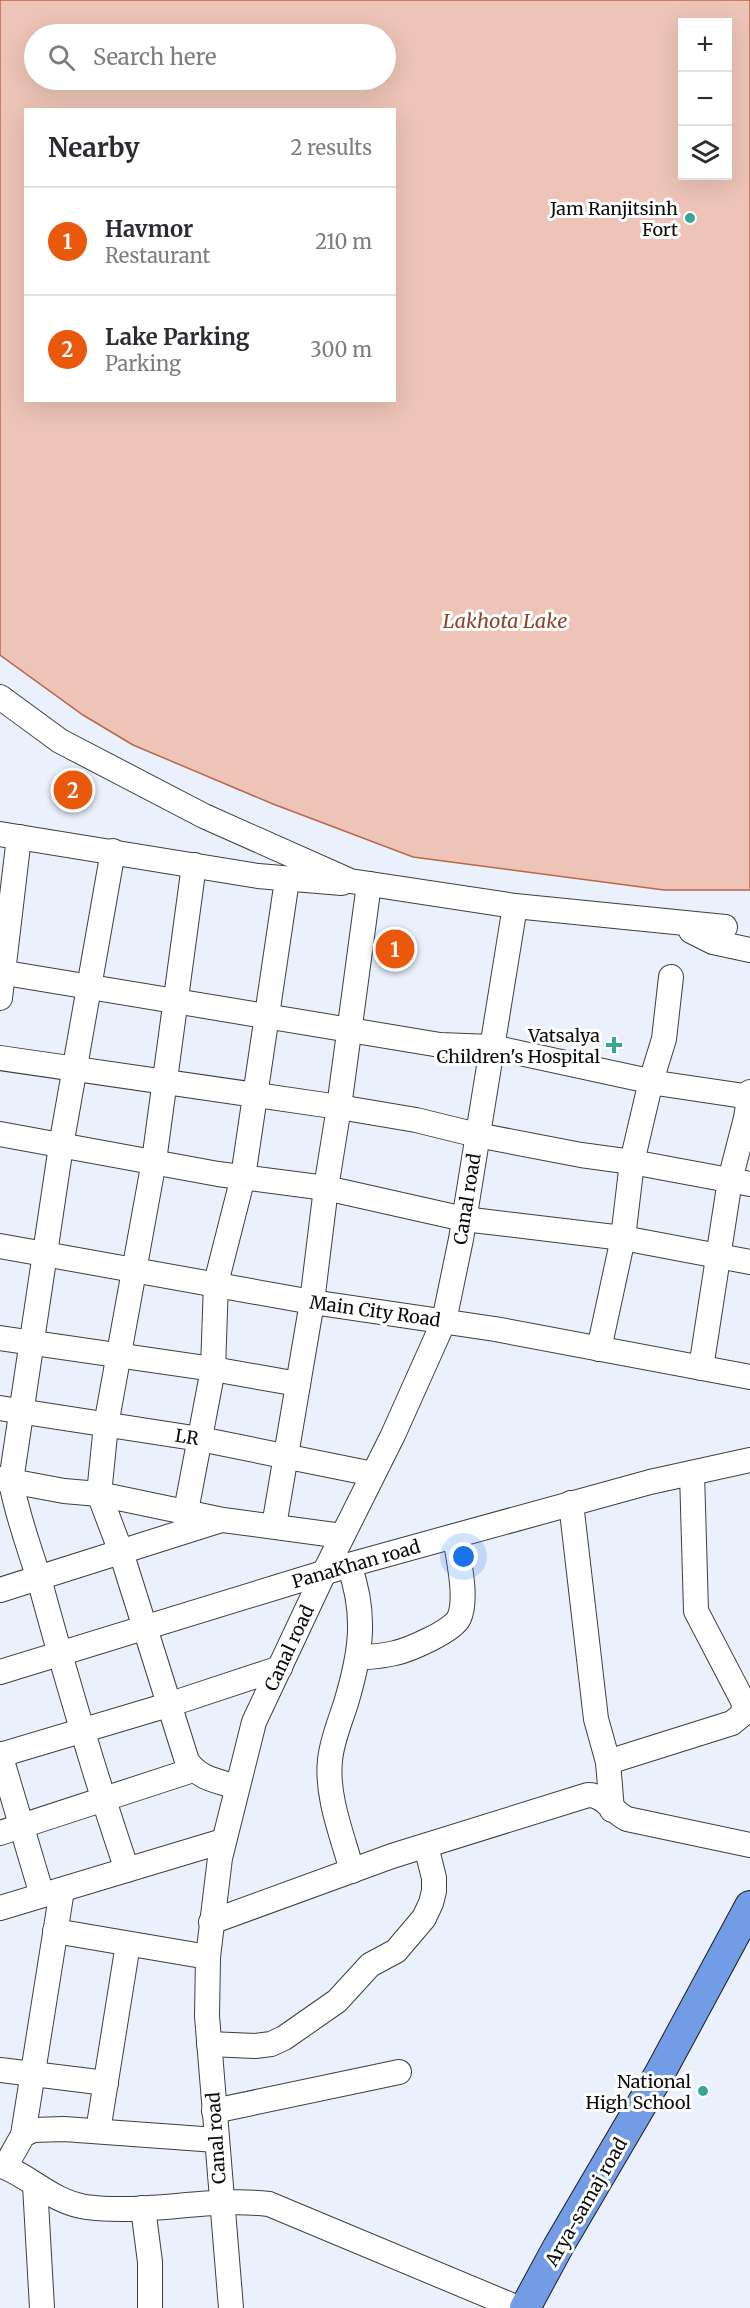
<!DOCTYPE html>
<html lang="en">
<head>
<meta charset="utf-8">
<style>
  body { margin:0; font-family:Merriweather,serif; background:#f2f2f3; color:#2b2b33 }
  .controls { position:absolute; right:18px; top:18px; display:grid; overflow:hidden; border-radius:0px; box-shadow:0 6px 24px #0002 }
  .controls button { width:54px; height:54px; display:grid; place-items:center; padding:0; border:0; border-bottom:2px solid #e1e1e2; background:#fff; color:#2b2b33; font:30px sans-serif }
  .you { position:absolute; left:464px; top:1557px; width:21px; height:21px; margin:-15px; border:4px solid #fff; border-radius:50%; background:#1a73e8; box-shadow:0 0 0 9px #1a73e833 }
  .badge { display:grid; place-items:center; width:39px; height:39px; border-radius:50%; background:#ea580c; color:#fff; font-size:20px; font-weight:700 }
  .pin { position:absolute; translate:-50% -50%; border:3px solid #fff; box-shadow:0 2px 6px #0006 }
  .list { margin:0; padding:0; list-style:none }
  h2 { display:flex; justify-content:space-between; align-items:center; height:78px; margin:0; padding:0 24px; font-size:26px }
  h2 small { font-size:20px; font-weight:400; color:#7c7c81 }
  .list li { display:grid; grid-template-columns:39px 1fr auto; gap:18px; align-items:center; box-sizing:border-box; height:108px; padding:0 24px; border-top:2px solid #e1e1e2 }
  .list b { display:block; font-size:22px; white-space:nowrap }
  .list p { margin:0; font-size:20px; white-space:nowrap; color:#7c7c81 }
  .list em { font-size:20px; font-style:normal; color:#7c7c81 }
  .icon { flex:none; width:33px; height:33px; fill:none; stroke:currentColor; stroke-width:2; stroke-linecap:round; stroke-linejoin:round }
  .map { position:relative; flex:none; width:750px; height:2308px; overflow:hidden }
  .search { position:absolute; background:#fff; box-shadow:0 6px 24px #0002; left:24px; top:24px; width:372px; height:66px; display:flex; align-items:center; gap:15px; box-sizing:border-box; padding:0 21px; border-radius:33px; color:#7c7c81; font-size:22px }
  .panel { position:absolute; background:#fff; box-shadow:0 6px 24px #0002; left:24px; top:108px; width:372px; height:294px; border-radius:0px }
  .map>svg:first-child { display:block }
  .water { fill:#edc4b7; stroke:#ba6748; stroke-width:1.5; fill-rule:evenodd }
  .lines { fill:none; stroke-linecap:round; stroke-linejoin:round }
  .minor-casing { stroke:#3e3e3e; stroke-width:26 }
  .major-casing { stroke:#1c1c1c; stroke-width:32 }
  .minor { stroke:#fff; stroke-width:24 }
  .major { stroke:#729de6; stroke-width:30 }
  .poi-dot { fill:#36a794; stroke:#fff; stroke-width:2 }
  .labels { text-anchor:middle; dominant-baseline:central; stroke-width:6; stroke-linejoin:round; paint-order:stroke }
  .poi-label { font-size:18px; fill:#0b0b0b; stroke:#fff; text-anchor:end }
  .street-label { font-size:18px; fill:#0b0b0b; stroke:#fff }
  .water-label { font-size:20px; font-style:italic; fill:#8b4526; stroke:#fff }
</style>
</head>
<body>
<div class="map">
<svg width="750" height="2308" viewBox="0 0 750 2308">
  <rect width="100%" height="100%" fill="#ebf1fc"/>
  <path class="water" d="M0,0H750V890H664L413,857L273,804L133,745L83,715L0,655ZM682,22H728V176H682ZM34,34H386V80H34ZM26,110H394V400H26Z"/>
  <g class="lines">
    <defs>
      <g id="minor">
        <path d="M0,697L60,741L204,816L350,881L515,906L725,927"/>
        <path d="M0,834L258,876L342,883"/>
        <path d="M113,851L61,1146L11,1481C17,1517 31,1551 41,1586C67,1681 95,1776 127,1870"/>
        <path d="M194,865L154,1161L106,1425L99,1494L121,1552L187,1761C199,1779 218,1781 237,1787"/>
        <path d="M691,931L713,942L750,950"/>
        <path d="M0,972L440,1045L492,1047L663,1084L750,1097"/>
        <path d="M0,998L19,837"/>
        <path d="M0,1058L339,1107L416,1120L477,1135L581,1155L632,1162L750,1184"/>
        <path d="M0,1134L218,1174L326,1188L464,1219L623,1238L750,1262"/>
        <path d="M0,1246L312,1302L495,1329L750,1377"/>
        <path d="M0,1338L213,1369L298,1384"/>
        <path d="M599,1349L623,1238L632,1162L651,1081L664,1039L671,977"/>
        <path d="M701,1368L730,1180L746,1118L750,1092"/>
        <path d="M0,1408L200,1439L373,1474"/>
        <path d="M0,1479L64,1491L99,1494L223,1520L342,1536"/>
        <path d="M571,1503L596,1719L608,1762L612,1810"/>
        <path d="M186,1511L213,1369L216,1283L243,1177L287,880"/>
        <path d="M274,1526L312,1302L326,1188L339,1107L369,884"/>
        <path d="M349,1565C367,1615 361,1653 346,1703C340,1722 332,1740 330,1760C326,1797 343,1837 352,1871"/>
        <path d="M0,1590L221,1520"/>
        <path d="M358,1658C370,1657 383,1656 395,1653C409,1650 453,1631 459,1618C468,1598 458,1558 455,1536"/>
        <path d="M0,1672L349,1565L650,1482L750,1460"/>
        <path d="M0,1754L42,1895"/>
        <path d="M0,1755L168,1705L280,1668"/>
        <path d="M608,1762L732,1723L743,1714L744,1703L696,1611L692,1473"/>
        <path d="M0,1833L193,1770"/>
        <path d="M0,1908L223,1841"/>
        <path d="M211,1922L392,1856L588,1795C605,1795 612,1812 627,1819L750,1845"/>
        <path d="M55,1931L208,1957"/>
        <path d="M209,2044L255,2046L271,2044L284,2038L337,2001L370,1965L396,1951L424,1918L431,1903L434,1891V1878L426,1846"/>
        <path d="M0,2070L106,2083"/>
        <path d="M214,2111L399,2072"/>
        <path d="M98,2131L128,1944"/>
        <path d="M23,2135L62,1890"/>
        <path d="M0,2165C30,2176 52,2202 86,2207C147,2215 208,2197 269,2204L518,2308"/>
        <path d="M5,2167L23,2135L33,2130L64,2129L216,2140"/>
        <path d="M35,2185L42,2308"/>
        <path d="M143,2208L150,2262V2308"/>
        <path d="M231,2308L207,2016L208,1957L220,1858L254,1722L324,1573L393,1435L444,1321L461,1239L515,906"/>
      </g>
      <path id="major" d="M525,2308L558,2247L660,2073L750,1906"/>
    </defs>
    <use href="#minor" class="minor-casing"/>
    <use href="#major" class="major-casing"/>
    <use href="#minor" class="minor"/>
    <use href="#major" class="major"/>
  </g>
  <g class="poi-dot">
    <circle cx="690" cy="218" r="6"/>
    <path d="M611 1036h6v6h6v6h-6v6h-6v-6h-6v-6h6z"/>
    <circle cx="703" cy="2091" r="6"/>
  </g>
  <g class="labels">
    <g class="poi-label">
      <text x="678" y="208">Jam Ranjitsinh<tspan x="678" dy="21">Fort</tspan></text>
      <text x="600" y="1035">Vatsalya<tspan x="600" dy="21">Children's Hospital</tspan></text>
      <text x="691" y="2081">National<tspan x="691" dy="21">High School</tspan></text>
    </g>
    <g class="street-label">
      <text transform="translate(467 1199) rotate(-81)">Canal road</text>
      <text transform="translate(375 1311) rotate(8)">Main City Road</text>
      <text transform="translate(187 1437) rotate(9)">LR</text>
      <text transform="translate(356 1564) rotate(-16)">PanaKhan road</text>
      <text transform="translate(289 1648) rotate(-65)">Canal road</text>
      <text transform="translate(216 2138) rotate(-94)">Canal road</text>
      <text transform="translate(586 2202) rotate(-60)">Arya-samaj road</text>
    </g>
    <g class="water-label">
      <text x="505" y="620">Lakhota Lake</text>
    </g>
  </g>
</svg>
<div class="controls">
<button>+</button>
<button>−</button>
<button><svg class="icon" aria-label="layers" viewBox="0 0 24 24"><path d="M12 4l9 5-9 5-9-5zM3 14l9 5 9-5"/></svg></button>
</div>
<div class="you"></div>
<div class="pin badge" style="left:395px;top:949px">1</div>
<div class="pin badge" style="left:73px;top:790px">2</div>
<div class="search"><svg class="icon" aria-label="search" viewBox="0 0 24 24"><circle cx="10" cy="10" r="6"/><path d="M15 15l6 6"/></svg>Search here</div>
<section class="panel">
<h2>Nearby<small>2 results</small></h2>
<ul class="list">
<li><span class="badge">1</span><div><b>Havmor</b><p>Restaurant</p></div><em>210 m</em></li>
<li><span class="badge">2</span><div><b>Lake Parking</b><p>Parking</p></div><em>300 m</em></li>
</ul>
</section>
</div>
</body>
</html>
